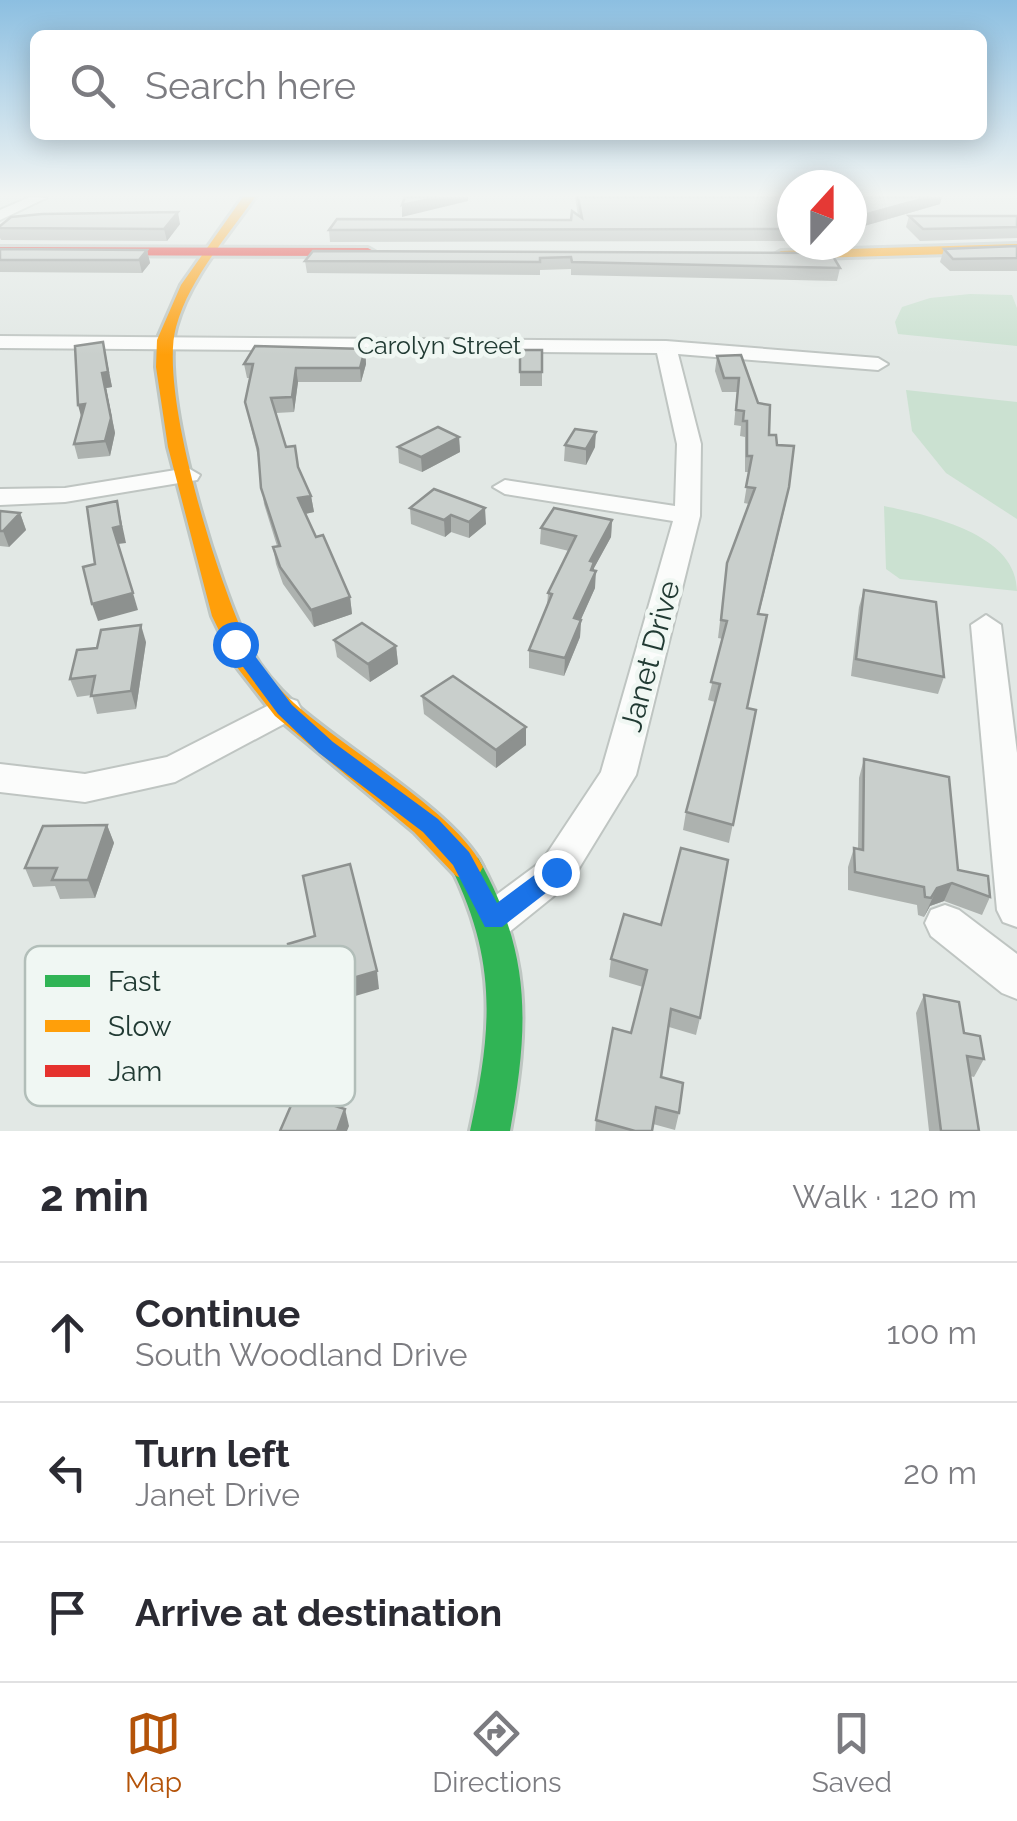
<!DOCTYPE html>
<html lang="en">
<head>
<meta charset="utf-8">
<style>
  body { margin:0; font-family:Raleway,sans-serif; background:#f7f7f7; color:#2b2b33 }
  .compass { position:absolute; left:777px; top:170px; width:90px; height:90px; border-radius:50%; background:#fff; box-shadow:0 5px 25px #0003; rotate:21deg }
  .stop { position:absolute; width:30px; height:30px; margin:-22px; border:8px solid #1a73e8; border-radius:50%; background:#fff }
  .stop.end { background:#1a73e8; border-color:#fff; box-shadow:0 2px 10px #0008 }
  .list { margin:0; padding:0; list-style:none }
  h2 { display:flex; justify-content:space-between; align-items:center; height:130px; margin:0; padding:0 40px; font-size:42px }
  h2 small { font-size:32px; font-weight:400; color:#7c7c81 }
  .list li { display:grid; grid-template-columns:65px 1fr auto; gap:30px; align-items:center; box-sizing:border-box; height:140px; padding:0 40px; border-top:2px solid #e1e1e2 }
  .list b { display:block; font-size:38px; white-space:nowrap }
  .list p { margin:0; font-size:32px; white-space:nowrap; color:#7c7c81 }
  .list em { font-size:32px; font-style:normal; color:#7c7c81 }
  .icon { flex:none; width:55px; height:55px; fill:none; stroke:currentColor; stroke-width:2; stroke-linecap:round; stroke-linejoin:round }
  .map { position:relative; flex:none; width:1017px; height:1131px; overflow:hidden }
  .search { position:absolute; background:#fff; box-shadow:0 5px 25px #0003; left:30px; right:30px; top:30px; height:110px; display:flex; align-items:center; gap:25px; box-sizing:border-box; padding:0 35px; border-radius:15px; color:#7c7c81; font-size:38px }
  .sheet { height:550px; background:#fff }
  nav { display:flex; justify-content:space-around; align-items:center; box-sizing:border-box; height:140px; border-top:2px solid #e1e1e2; background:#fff; font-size:28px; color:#7c7c81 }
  nav a { display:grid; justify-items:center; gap:5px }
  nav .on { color:#b45309 }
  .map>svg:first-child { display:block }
  .green { fill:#cbe1d1 }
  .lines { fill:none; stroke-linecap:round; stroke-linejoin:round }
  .street-casing { stroke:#bfc5c2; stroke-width:4 }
  .fast-casing { stroke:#bec6c2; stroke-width:6 }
  .slow-casing { stroke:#bec6c2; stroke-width:6 }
  .jam-casing { stroke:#bec6c2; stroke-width:6 }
  .street { fill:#fbfcfb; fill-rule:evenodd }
  .fast { fill:#30b455; fill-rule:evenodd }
  .slow { fill:#ff9f0a; fill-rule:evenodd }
  .jam { fill:#e5322d; fill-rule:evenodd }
  .wall { fill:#adb2af }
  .shaded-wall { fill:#8d918f }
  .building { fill:#c9cfcc; stroke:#8d918f; stroke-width:2.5 }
  .route { fill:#1a73e8 }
  .labels { text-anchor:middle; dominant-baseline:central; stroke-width:9; stroke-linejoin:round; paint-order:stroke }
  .far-street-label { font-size:25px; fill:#213a33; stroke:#f0f7f3 }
  .street-label { font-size:30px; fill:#213a33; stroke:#f0f7f3 }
  .key { fill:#f0f7f3; stroke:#b2beb9; stroke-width:2.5 }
  .key-label { font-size:28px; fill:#213a33 }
</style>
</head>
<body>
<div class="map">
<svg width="1017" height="1131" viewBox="0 0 1017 1131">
  <rect width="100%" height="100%" fill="#e2e8e5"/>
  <g class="green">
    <path d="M970,294L1012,295L1017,308V346L898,334L895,322L902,307L930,298Z"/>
    <path d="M906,390L1017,402V519L946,473L912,431Z"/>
    <path d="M884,506C927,515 1017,533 1017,591L900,579L886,569Z"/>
  </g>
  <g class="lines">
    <defs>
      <g id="street">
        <path d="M30,197L46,198L0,220V210Z"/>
        <path d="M0,336L666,341L878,358L888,364L878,370L678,354L701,444L700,516L636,775L570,883L508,933L494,938L480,933L474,920L480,907L542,861L601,772L673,521L505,494L493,487L505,480L675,506L677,444L657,353L0,348Z"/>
        <path d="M188,468L200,475L197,480L65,502L0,505V489L65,488Z"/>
        <path d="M986,615L1001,625L1017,753V927L1003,922L997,910L971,625Z"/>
        <path d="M285,697L297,701L301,709L297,717L175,782L85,802L0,792V764L85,774L167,757Z"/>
        <path d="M945,905L959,910L1017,954V999L1002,993L931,936L925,923L931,910Z"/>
      </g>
      <path id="fast" d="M467,854L478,858C532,954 529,1025 510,1131H470C492,1030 498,962 451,867L456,858Z"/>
      <g id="slow">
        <path d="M243,197H255C227,237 189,279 176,327C158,392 219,588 251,650C262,670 278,688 294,703C343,748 456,812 483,867L478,876L467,880L456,876L414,832L275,716L236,666L212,616L168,447L156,367L157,340L181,285Z"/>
        <path d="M1017,244V252L781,259L774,255L781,251Z"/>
      </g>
      <path id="jam" d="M0,247L368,248L375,252L368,256L0,255Z"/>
    </defs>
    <use href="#street" class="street-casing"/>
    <use href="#fast" class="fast-casing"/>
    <use href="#slow" class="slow-casing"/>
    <use href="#jam" class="jam-casing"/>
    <use href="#street" class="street"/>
    <use href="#fast" class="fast"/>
    <use href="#slow" class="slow"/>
    <use href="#jam" class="jam"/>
  </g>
  <g class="wall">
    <path d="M575,197H792V241L330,242L329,230L571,220L578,216Z"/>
    <path d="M852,197L940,204L861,227L859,241H852Z"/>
    <path d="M909,216H1017V238L920,241L906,227Z"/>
    <path d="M180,224L167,241L1,240L0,238V226Z"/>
    <path d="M1017,246V271H950L940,262L944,249Z"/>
    <path d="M0,249L147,250L150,263L142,273L0,272Z"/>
    <path d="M831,253L840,268L837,281L571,275V269L540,270V275L307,273L305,261Z"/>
    <path d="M365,349L366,364L361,382H298L294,412L276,413L286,447L311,496L314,512L305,514L316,537L350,597L352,614L314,627L283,584L276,564L273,547L277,546L264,504L258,457L245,402L250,378H247L244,364Z"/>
    <rect x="520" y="350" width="22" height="36"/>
    <path d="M741,355L769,435L786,503L759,614L747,708L756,710L729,843L683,830L686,812L715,702L708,700L723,639L718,638L727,563L749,504L744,503L749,472H745V437L740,436L741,426L734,425L737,392H722L715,371L717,356Z"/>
    <path d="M106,356L112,387L106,388L115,433L110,456L78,459L74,444Z"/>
    <path d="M459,437L460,452L422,472L399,463L398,447Z"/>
    <path d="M565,445L595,447L586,465L564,461Z"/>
    <path d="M434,489L486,524L469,538L451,532L445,537L411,524L410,508Z"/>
    <path d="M0,511L20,513L26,530L9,547L0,546Z"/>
    <path d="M612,520L611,537L594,568L595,588L581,619L580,637L564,676L529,668V650L547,606L548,593L569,551L540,544L541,528Z"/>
    <path d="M864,590L944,677L938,694L851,676L859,607Z"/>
    <path d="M334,640L396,646L398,664L370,682L337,657Z"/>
    <path d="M146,642L136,709L97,714L92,695L77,697L70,679Z"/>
    <path d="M422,696L526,745L496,768L424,714Z"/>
    <path d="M864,759L958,870L990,897L982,915L944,901L930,906L924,917L918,915L917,905L848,890V867L854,848L858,849L859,778Z"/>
    <path d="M107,825L114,843L95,898L60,899L55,886L33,887L25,868Z"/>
    <path d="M624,914L700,1018L696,1035L669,1027L661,1077L679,1113L675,1130L653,1124L652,1131H595L596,1120L631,1033L643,987L609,977L611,959Z"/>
    <path d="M924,995L964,1033L984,1059L974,1077L970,1076L979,1131H929L916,1013Z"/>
  </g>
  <g class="shaded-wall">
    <path d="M439,197H468V201L402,217V205Z"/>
    <path d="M929,197H942L940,204L857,228L860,216Z"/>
    <path d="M178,212L180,224L167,241L164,229Z"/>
    <path d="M147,250L150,263L142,273L139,260Z"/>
    <path d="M103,342L112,387L106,388L115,433L110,456L105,441L102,373Z"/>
    <path d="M365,349L366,364L361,382L360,368Z"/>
    <path d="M296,368L298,382L294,412L292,397Z"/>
    <path d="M85,404L82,420L78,405Z"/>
    <path d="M596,432L595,447L586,465V449Z"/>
    <path d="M459,437L460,452L422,472L421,457Z"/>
    <path d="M311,496L314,512L300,515L298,498Z"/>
    <path d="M117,501L126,543L118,544L113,528Z"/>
    <path d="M485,508L486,524L469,538V522Z"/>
    <path d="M20,513L26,530L9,547L3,531Z"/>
    <path d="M451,515V532L445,537L444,520Z"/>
    <path d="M612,520L611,537L594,568V576L596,571L595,588L574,635V618L590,561Z"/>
    <path d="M133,593L138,610L98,621L92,604Z"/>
    <path d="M350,597L352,614L314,627L311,610Z"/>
    <path d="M581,620L580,637L564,676L565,658Z"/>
    <path d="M141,625L146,642L136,709L131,691Z"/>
    <path d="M396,646L398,664L370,682L368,664Z"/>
    <path d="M526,727V745L496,768V750Z"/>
    <path d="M107,825L114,843L95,898L88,880Z"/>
    <path d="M952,883L944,901L930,906L924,917L937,888Z"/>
    <path d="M317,964L321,982L296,989L292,971Z"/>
    <path d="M377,971L379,989L325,1005L322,987Z"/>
    <path d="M345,1109L349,1126L347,1131H337Z"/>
  </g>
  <g class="building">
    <path d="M405,197H439L402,205Z"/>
    <path d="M578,197H792V229L329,230L337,219L571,220L572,211L582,218Z"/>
    <path d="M852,197H929L860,216L862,229H852Z"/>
    <path d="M178,212L164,229L0,228V226L11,217L42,214Z"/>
    <path d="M909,216H1017V227L923,229Z"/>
    <path d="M1017,246V258L953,259L944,249Z"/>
    <path d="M0,249L147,250L139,260H0Z"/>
    <path d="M313,251L831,253L840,268L572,262L571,257L540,258V262L305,261Z"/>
    <path d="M103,342L108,372L102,373L111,418L105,441L74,444L85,404L78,405L75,346Z"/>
    <path d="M255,346L365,349L360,368H296L292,397L271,398L286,447L295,446L298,467L311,496L298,498L316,537L323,535L350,597L311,610L280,567L273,547L280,546L261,488L258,449L245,402L253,364H244Z"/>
    <rect x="520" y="350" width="22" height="22"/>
    <path d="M741,355L758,403L770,405L769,435H776L777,445L794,446L789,487L758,614L767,615L747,708L756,710L733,825L686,812L720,684L711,682L727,621L721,620L727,563L755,488L746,487L752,456H747V421H743L744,411L736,410L739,378H724L717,356Z"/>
    <path d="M438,427L459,437L421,457L398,447Z"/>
    <path d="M575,429L596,432L586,449L565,445Z"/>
    <path d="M434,489L485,508L469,522L451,515L444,520L410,508Z"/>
    <path d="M117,501L121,526L113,528L133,593L92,604L83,567L95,564L87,507Z"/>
    <path d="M554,508L612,520L590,561L594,562L591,570L596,571L574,618L581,620L565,658L529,650L552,594L548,593L576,536L541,528Z"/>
    <path d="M0,511L20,513L3,531H0Z"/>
    <path d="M864,590L936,602L944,677L856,659Z"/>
    <path d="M362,623L396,646L368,664L334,640Z"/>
    <path d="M141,625L131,691L91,696L95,676L70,679L77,650L97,648L101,630Z"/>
    <path d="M453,676L526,727L496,750L422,696Z"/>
    <path d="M864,759L949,777L958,870L988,876L990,897L952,883L937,888L931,898L925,897L924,887L855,872L854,848L863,850Z"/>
    <path d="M107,825L88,880H52L57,868H25L43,826Z"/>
    <path d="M681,848L728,860L700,1018L671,1009L661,1077L683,1083L679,1113L656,1107L652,1131H635L596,1120L613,1028L631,1033L647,970L611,959L624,914L661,925Z"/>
    <path d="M350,864L377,971L322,987L317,964L292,971L288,944L315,936L303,876Z"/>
    <path d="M924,995L959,1002L964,1033L980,1036L984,1059L967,1056L979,1131H941Z"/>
    <path d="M296,1094L345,1109L337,1131H280Z"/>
  </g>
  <linearGradient id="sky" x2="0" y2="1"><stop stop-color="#8cbfe1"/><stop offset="0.55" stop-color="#f2f5f3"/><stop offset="1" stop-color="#f2f5f3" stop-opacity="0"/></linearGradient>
  <rect width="1017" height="355" fill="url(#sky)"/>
  <path class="route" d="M229,639H242L292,705L333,742L438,819L469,852L497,903L548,865H564V879L502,927H485L453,865L423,832L319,753L278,714L229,648Z"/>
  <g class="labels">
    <g class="far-street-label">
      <text x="439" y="345">Carolyn Street</text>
    </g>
    <g class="street-label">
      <text transform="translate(650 656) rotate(-75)">Janet Drive</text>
    </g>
  </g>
  <rect x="25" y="946" width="330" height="160" rx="15" class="key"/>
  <rect x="45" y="975" width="45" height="12" fill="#30b455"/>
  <rect x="45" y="1020" width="45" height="12" fill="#ff9f0a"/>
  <rect x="45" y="1065" width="45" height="12" fill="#e5322d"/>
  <g class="key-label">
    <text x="108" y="991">Fast</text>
    <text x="108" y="1036">Slow</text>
    <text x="108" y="1081">Jam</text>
  </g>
</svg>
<svg class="compass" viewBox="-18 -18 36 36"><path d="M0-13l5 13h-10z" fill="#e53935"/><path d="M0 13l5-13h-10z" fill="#7c7c81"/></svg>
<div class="stop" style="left:235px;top:644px"></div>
<div class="stop end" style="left:556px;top:872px"></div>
<div class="search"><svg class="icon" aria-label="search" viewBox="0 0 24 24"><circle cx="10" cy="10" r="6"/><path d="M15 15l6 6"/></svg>Search here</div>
</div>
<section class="sheet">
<h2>2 min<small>Walk · 120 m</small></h2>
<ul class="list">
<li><svg class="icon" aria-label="ahead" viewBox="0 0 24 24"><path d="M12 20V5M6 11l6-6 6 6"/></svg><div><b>Continue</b><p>South Woodland Drive</p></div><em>100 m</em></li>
<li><svg class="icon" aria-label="left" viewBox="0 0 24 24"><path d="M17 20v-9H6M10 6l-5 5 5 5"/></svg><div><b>Turn left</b><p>Janet Drive</p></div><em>20 m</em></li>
<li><svg class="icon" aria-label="arrive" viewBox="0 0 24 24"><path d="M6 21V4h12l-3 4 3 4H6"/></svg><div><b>Arrive at destination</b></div></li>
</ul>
</section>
<nav>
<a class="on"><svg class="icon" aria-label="map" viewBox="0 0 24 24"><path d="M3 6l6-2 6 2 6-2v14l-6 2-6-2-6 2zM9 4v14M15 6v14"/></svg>Map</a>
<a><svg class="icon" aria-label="directions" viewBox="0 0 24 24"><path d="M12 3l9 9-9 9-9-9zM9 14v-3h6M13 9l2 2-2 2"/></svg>Directions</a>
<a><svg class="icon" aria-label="saved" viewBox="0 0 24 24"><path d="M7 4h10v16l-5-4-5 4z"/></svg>Saved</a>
</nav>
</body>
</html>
